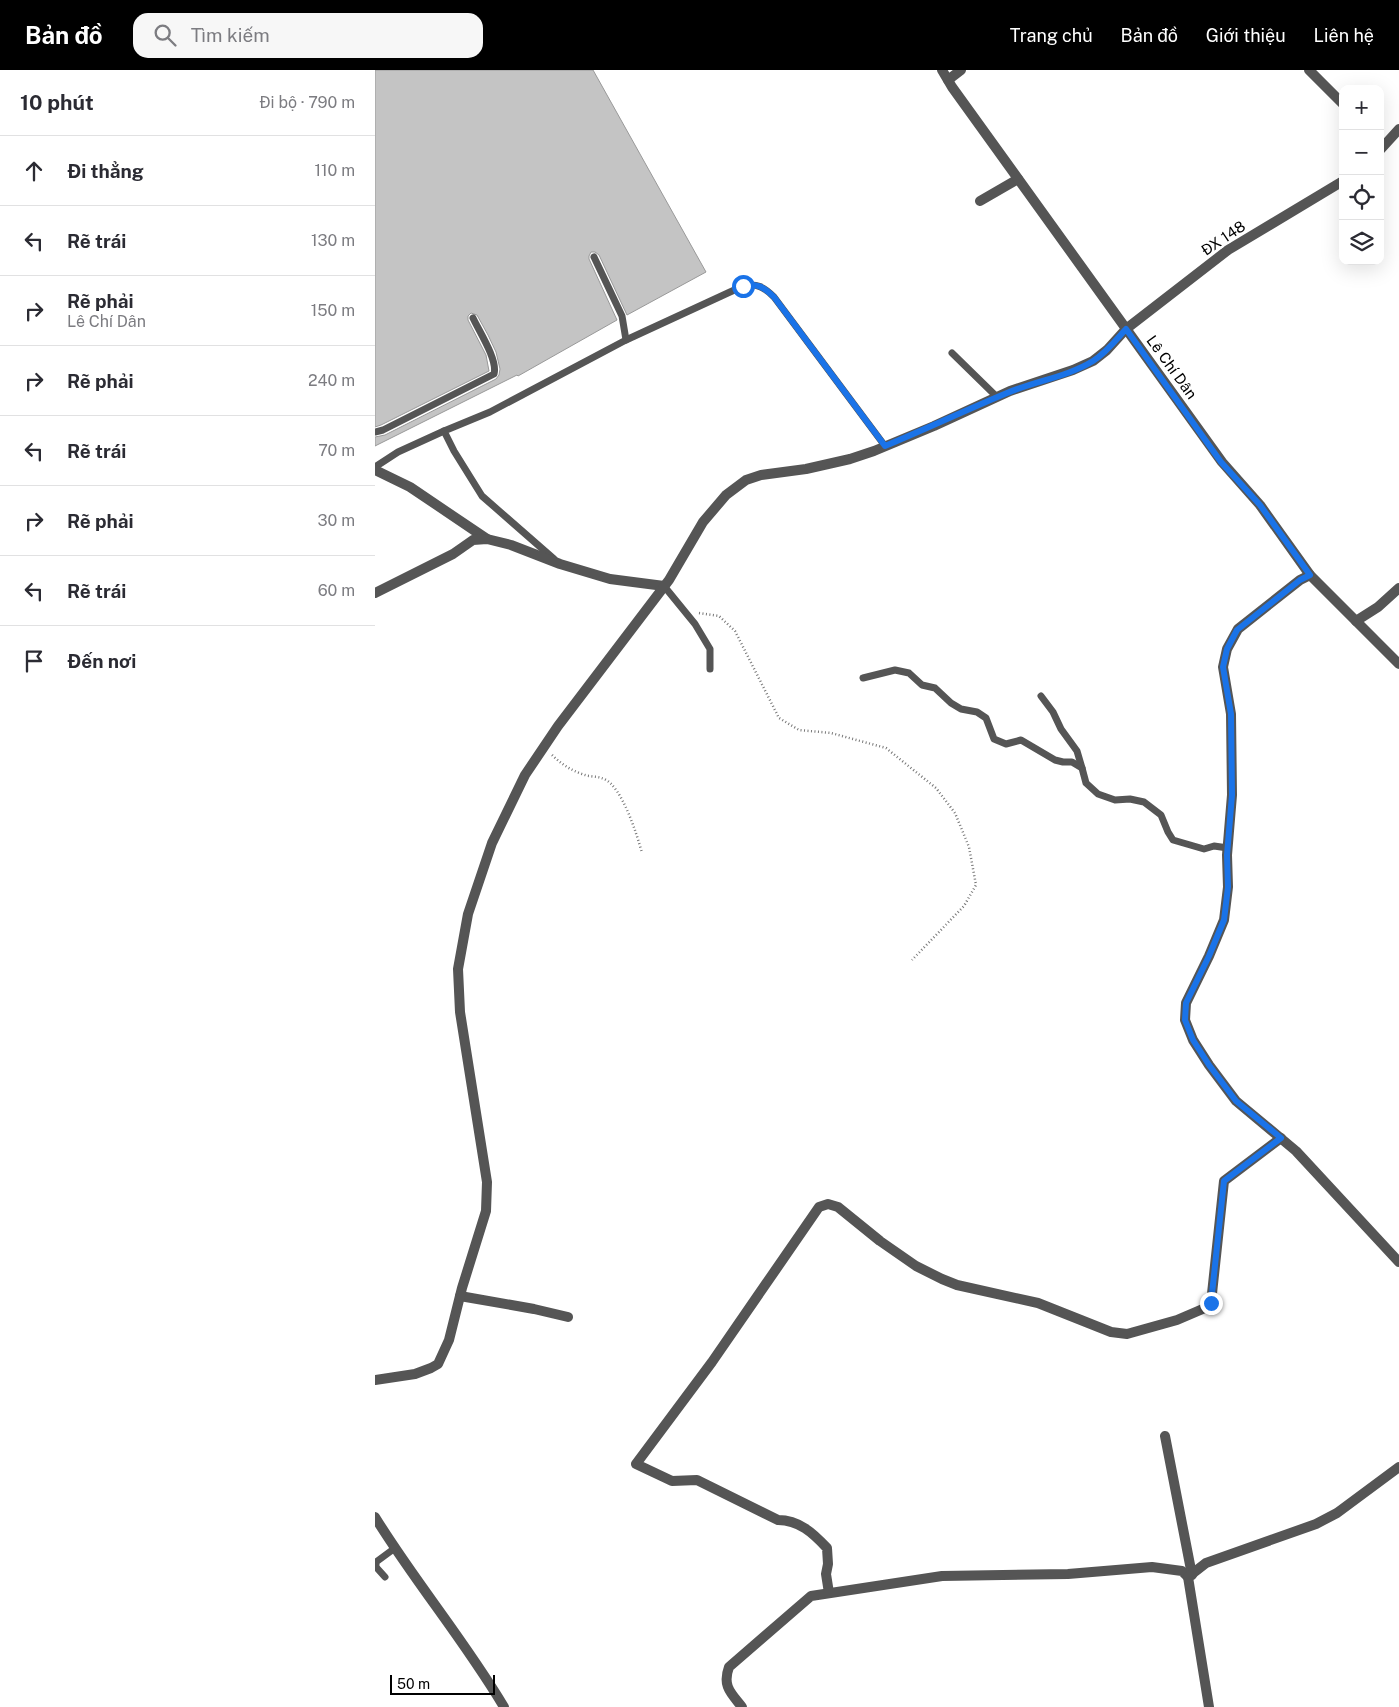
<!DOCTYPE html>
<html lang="vi">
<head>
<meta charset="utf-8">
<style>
  body { margin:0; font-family:"Public Sans",sans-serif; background:#f7f7f7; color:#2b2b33 }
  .controls { position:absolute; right:15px; top:15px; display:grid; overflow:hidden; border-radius:10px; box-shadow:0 5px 20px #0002 }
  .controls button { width:45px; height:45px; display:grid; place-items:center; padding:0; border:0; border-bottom:1px solid #e1e1e2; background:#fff; color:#2b2b33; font:25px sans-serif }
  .scale { position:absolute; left:15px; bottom:12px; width:105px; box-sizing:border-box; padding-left:5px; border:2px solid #000; border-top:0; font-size:14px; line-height:18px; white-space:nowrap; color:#000; -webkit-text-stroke:4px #fff; paint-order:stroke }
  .stop { position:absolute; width:15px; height:15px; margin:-11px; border:4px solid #1a73e8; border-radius:50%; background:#fff }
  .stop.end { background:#1a73e8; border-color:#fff; box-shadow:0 1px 5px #0008 }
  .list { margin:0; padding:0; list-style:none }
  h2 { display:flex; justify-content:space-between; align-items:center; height:65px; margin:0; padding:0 20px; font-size:21px }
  h2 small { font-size:16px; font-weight:400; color:#7c7c81 }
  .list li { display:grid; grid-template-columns:32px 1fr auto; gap:15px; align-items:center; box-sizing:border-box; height:70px; padding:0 20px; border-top:1px solid #e1e1e2 }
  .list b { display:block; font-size:19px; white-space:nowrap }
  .list p { margin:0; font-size:16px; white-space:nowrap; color:#7c7c81 }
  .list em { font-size:16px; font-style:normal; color:#7c7c81 }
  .icon { flex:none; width:28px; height:28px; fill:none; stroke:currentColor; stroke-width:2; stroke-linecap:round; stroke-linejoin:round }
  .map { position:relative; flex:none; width:1024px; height:1637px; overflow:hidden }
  header { display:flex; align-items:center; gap:30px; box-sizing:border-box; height:70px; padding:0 25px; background:#000; color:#fff }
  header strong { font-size:24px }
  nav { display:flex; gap:28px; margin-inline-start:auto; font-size:18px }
  .search { width:350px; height:45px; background:#f7f7f7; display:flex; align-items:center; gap:12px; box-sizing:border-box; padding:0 18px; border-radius:15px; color:#7c7c81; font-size:19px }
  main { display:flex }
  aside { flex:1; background:#fff }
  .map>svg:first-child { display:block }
  .building { fill:#c4c4c4; stroke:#999 }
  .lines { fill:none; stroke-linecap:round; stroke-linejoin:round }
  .path { stroke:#777; stroke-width:2.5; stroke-dasharray:1 2.5; stroke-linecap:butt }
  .service { stroke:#555; stroke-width:7 }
  .minor { stroke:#555; stroke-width:10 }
  .tertiary { stroke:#555; stroke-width:10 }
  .route { stroke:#1a73e8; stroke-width:6 }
  .labels { text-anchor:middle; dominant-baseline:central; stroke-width:4.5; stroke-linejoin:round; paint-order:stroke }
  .street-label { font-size:15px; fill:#000; stroke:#fff }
</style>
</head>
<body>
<header>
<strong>Bản đồ</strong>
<div class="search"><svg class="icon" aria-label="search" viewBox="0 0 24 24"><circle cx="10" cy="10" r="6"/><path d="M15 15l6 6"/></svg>Tìm kiếm</div>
<nav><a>Trang chủ</a><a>Bản đồ</a><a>Giới thiệu</a><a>Liên hệ</a></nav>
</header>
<main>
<aside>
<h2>10 phút<small>Đi bộ · 790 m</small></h2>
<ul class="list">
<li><svg class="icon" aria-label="ahead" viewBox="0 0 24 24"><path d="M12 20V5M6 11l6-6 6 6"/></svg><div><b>Đi thẳng</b></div><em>110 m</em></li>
<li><svg class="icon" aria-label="left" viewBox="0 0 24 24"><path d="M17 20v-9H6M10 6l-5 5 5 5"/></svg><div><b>Rẽ trái</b></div><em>130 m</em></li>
<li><svg class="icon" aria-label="right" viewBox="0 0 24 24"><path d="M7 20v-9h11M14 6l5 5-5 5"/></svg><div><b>Rẽ phải</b><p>Lê Chí Dân</p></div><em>150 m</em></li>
<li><svg class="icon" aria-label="right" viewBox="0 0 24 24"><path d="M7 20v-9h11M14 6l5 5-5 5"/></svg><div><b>Rẽ phải</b></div><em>240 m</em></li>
<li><svg class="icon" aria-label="left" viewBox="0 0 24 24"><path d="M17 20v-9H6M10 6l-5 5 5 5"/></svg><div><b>Rẽ trái</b></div><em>70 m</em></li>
<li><svg class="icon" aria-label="right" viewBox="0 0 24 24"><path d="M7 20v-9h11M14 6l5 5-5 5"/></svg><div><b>Rẽ phải</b></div><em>30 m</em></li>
<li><svg class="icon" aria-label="left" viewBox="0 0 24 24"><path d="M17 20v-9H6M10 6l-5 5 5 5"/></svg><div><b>Rẽ trái</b></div><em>60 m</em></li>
<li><svg class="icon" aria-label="arrive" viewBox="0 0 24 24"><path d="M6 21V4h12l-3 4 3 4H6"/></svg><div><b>Đến nơi</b></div></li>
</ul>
</aside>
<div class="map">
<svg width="1024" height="1637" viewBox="0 0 1024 1637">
  <rect width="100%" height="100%" fill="#fff"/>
  <path class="building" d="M0,0H218L331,202L252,245L224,185L220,182H216L214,186V189L242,250L143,306L142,305L0,376V367L10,365L121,309L124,305L125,299L121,282L113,265L102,245L96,243L93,246V250L111,285L114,301L6,355L0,357Z"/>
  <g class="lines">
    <g class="path">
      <path d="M324,543L344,546L360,561L404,648L424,660L456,663L511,678L561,718L580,743L594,777L601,815L589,836L537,890"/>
      <path d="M177,685C186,694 197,701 210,705C216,707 223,706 229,709C247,716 262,765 267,783"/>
    </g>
    <g class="service">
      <path d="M251,270L368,216C382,213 389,217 399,227L510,376"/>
      <path d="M577,283L622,327"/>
      <path d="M0,362L8,360L119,304C123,290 104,261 98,248"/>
      <path d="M0,397L23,382L69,361"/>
      <path d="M179,489L107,426L79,381L69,361L115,342L251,270L247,246L219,187"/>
      <path d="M289,516L320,554L335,579V599"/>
      <path d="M488,608L520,600L534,603L547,615L560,618L576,633L586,639L602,642L611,648L619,669L631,674L646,670L680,690L688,692H697L707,698L711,713L723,724L740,730L755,729L769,732L786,745L793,762L798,770L829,779L839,776L853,778"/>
      <path d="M666,626L678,642L686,659L702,681L707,698"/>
      <path d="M10,1507L1,1497V1492L20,1478"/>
    </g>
    <g class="minor">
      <path d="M934,0L968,34"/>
      <path d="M573,10L586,0"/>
      <path d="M1005,80L1024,59"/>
      <path d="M605,131L643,109"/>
      <path d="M0,400L35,417L112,469"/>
      <path d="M935,505L925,510L863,559L852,579L848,597L856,644L857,725L852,785L853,817L849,850L834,886L811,933L810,950L818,970L834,995L861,1031L921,1081L1024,1192"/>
      <path d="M0,523L78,484L98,470L112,469L136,475L185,494L235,509L289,516"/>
      <path d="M981,551L1003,537L1024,518"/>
      <path d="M85,1226L159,1239L193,1247"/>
      <path d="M0,1310L40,1304L56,1298L63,1294L74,1270L87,1218L111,1141L112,1112L85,942L83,899L93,844L117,773L150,705L183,656L294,510L328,452L351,425L371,410L386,405L431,399L475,389L499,381L559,356L635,321L698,300L718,291L732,280L751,259L853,180L968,111"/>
      <path d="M790,1366L817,1505"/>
      <path d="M0,1447C40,1512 90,1571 129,1637"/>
      <path d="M454,1523L451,1504L453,1494L452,1478C438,1463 424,1450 403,1450L322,1410L297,1411L261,1394L337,1292L444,1137L453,1134L463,1137L505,1171L541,1196L567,1209L582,1215L663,1233L736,1262L752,1264L802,1250L830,1238L836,1233L849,1111L906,1068"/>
      <path d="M367,1637C356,1623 347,1616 354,1597L436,1526L567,1506L693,1504L777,1497L807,1501L813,1507"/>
      <path d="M834,1637L813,1507L831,1493L941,1454L962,1443L1024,1397"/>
    </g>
    <path class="tertiary" d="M567,0L577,17L847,392L885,435L935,505L1024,594"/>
  </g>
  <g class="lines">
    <path class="route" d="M368,216C382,213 389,217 399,227L510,376C551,359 591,340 632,323C660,311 692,307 718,291C731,283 741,270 751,259L846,392L885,435L935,505L925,510L862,560L852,579L848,597L856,644L857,725L852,785L853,817L849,850L834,886L811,933L810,950L818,970L834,995L861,1031L906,1068L849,1111L836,1233"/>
  </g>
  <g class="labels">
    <g class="street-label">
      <text transform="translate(848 168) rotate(-34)">ĐX 148</text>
      <text transform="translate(797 297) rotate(54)">Lê Chí Dân</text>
    </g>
  </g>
</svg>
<div class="controls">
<button>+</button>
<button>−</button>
<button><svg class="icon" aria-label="locate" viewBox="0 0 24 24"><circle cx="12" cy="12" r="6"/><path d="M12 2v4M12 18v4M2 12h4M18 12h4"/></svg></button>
<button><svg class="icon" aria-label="layers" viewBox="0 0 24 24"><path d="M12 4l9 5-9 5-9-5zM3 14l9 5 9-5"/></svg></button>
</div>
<div class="scale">50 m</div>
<div class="stop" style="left:368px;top:216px"></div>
<div class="stop end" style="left:836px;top:1233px"></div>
</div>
</main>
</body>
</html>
